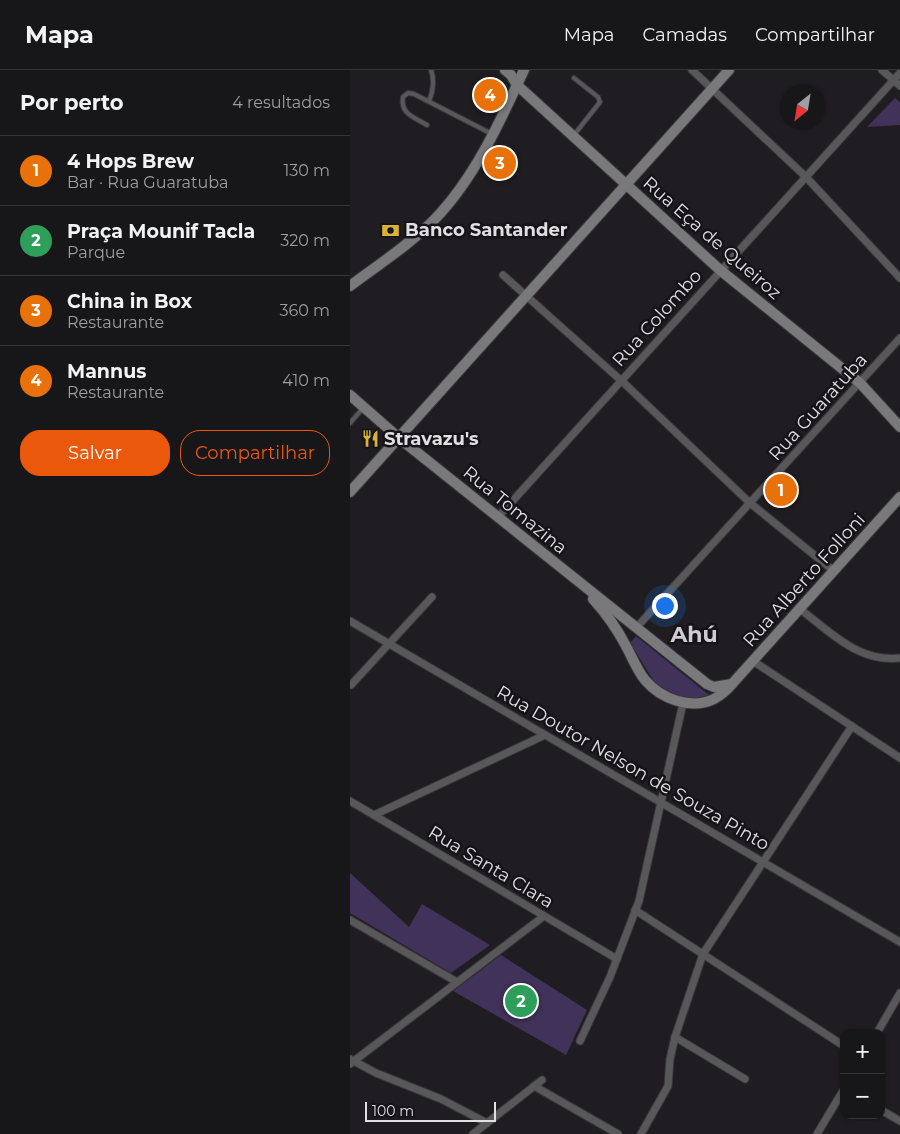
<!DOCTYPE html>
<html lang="pt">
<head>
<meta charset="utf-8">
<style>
  body { margin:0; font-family:Montserrat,sans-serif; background:#242326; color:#f1f3f6 }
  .controls { position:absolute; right:15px; bottom:15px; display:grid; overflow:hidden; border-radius:10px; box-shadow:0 1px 4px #0004 }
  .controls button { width:45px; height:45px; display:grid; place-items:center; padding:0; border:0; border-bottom:1px solid #363538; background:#171619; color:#f1f3f6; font:25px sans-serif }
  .compass { position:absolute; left:430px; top:15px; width:45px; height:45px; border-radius:50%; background:#171619; box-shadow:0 1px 4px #0004; rotate:210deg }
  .scale { position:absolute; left:15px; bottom:12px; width:131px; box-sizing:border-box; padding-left:5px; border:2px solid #e0dfe2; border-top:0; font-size:14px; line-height:18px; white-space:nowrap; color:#e0dfe2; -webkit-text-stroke:4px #161418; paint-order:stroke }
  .you { position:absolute; left:314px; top:535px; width:18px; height:18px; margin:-12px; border:4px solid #fff; border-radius:50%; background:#1a73e8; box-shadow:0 0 0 8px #1a73e833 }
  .badge { display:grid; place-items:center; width:32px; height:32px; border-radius:50%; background:#ea580c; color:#fff; font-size:16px; font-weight:700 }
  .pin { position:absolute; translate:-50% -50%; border:2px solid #fff; box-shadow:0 1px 5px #0006 }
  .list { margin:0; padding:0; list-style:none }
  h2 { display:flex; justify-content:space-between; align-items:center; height:65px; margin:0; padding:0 20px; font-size:21px }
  h2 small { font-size:16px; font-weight:400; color:#9e9fa2 }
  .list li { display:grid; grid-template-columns:32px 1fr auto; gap:15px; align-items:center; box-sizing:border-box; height:70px; padding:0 20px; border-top:1px solid #363538 }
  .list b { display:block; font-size:19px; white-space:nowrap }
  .list p { margin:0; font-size:16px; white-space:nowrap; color:#9e9fa2 }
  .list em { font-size:16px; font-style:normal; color:#9e9fa2 }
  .actions { display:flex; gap:10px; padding:15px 20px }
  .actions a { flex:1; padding:11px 0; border:1px solid #ea580c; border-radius:20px; text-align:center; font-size:18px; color:#ea580c }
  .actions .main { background:#ea580c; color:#fff }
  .map { position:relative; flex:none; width:550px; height:1064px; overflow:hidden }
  header { display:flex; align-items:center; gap:30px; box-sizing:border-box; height:70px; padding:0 25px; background:#171619; border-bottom:1px solid #363538 }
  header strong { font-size:24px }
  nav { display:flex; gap:28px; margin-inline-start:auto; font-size:18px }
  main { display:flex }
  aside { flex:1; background:#171619 }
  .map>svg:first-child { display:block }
  .green { fill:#413259 }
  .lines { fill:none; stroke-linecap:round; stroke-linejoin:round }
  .lane-casing { stroke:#3a383c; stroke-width:6 }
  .street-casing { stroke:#3a383c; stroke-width:9 }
  .secondary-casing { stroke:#3a383c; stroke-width:12 }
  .lane { stroke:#58585a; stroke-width:4 }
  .street { stroke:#58585a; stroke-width:7 }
  .secondary { stroke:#79787b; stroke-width:10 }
  .labels { text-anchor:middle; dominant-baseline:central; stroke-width:5; stroke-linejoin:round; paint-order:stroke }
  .poi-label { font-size:18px; font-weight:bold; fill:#e0dfe2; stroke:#161418; text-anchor:start }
  .street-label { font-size:18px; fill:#e0dfe2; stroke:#161418 }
  .district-label { font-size:22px; font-weight:bold; fill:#cfcdd3; stroke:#161418 }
</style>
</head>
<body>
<header>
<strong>Mapa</strong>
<nav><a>Mapa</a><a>Camadas</a><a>Compartilhar</a></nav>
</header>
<main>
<aside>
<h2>Por perto<small>4 resultados</small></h2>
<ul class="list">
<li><span class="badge" style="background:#e8710a">1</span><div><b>4 Hops Brew</b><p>Bar · Rua Guaratuba</p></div><em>130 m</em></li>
<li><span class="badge" style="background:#2e9e5b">2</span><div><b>Praça Mounif Tacla</b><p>Parque</p></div><em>320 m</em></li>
<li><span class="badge" style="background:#e8710a">3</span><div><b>China in Box</b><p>Restaurante</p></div><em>360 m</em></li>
<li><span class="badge" style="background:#e8710a">4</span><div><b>Mannus</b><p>Restaurante</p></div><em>410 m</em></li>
</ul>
<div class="actions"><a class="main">Salvar</a><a>Compartilhar</a></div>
</aside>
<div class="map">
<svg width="550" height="1064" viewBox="0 0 550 1064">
  <rect width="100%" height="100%" fill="#1f1d21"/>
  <g class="green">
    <path d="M545,28L550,32V55L517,57Z"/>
    <path d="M286,566L359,625L342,629L330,628L305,613L280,573Z"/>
    <path d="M0,803L59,857L72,834L140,875L101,903L0,843Z"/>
    <path d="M151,885L237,940L216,985L103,921Z"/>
  </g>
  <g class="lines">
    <defs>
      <g id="lane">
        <path d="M224,8L248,27L250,32L224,65"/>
        <path d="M79,31C83,21 85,11 81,0"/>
        <path d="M77,55C64,47 50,44 53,27L58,23L64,24L142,64"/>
        <path d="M0,353L14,337"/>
      </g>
      <g id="street">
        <path d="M342,0L456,107L550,208"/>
        <path d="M532,0L550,16"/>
        <path d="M153,205L275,314L400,433L484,501"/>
        <path d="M148,447L550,3"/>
        <path d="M450,539C480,562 509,593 550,588"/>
        <path d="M0,551L550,872"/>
        <path d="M286,558L550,268"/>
        <path d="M403,591L550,688"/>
        <path d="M1,615L82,527"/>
        <path d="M0,731L267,889"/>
        <path d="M24,745L195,665"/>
        <path d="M285,840L494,976"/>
        <path d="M0,850L107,912"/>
        <path d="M527,963L550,923"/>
        <path d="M325,967L395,1009"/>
        <path d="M230,971L260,907L289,831L333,633"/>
        <path d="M0,989L26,1003L91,1029L137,1053"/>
        <path d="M0,994L194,846"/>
        <path d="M184,1016L268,1064"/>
        <path d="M531,1040L550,1051"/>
        <path d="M123,1064L192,1010"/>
        <path d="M291,1064L318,1016L320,989L325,967L353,884L502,656"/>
        <path d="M467,1064L494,1019"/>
      </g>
      <g id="secondary">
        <path d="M155,0L161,5L167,15L370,200L510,313L550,357"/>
        <path d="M0,216C28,195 59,175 84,150C124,109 150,52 174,0"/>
        <path d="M0,325L49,368L357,614L364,617L382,614"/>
        <path d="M0,422L379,0"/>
        <path d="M243,529C256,543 267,559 276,576C282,587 287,600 295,610C311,629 341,640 364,629C371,625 377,620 382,614L550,427"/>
      </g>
    </defs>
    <use href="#lane" class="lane-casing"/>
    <use href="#street" class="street-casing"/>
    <use href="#secondary" class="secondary-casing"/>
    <use href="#lane" class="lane"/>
    <use href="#street" class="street"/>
    <use href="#secondary" class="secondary"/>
  </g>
  <defs>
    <symbol id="bank-bare" viewBox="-9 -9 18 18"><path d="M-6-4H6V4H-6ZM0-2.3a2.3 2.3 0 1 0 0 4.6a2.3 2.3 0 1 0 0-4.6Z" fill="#dab333" stroke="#161418" stroke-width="2.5" paint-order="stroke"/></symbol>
    <symbol id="restaurant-bare" viewBox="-9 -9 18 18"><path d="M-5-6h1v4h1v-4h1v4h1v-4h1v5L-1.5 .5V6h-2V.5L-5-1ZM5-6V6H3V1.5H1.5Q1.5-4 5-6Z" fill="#dab333" stroke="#161418" stroke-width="2.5" paint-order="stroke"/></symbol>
  </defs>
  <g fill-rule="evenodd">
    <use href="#bank-bare" x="28" y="148" width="25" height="25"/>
    <use href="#restaurant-bare" x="8" y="356" width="25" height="25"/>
  </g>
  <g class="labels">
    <g class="poi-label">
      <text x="55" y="160">Banco Santander</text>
      <text x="34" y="369">Stravazu's</text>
    </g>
    <g class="street-label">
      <text transform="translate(362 168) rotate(41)">Rua Eça de Queiroz</text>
      <text transform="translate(307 248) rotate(-48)">Rua Colombo</text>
      <text transform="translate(468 337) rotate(-48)">Rua Guaratuba</text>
      <text transform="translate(165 440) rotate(39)">Rua Tomazina</text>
      <text transform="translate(454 510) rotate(-48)">Rua Alberto Folloni</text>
      <text transform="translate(283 698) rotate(30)">Rua Doutor Nelson de Souza Pinto</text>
      <text transform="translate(141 797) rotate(31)">Rua Santa Clara</text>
    </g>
    <g class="district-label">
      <text x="344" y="564">Ahú</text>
    </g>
  </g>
</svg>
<div class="controls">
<button>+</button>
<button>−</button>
</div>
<svg class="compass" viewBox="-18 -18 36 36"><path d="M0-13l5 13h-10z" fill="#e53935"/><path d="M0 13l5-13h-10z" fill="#9e9fa2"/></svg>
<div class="scale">100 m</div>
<div class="you"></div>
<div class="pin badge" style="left:431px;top:420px;background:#e8710a">1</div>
<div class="pin badge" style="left:171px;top:931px;background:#2e9e5b">2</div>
<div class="pin badge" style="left:150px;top:93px;background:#e8710a">3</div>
<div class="pin badge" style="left:140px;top:25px;background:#e8710a">4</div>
</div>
</main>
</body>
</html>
